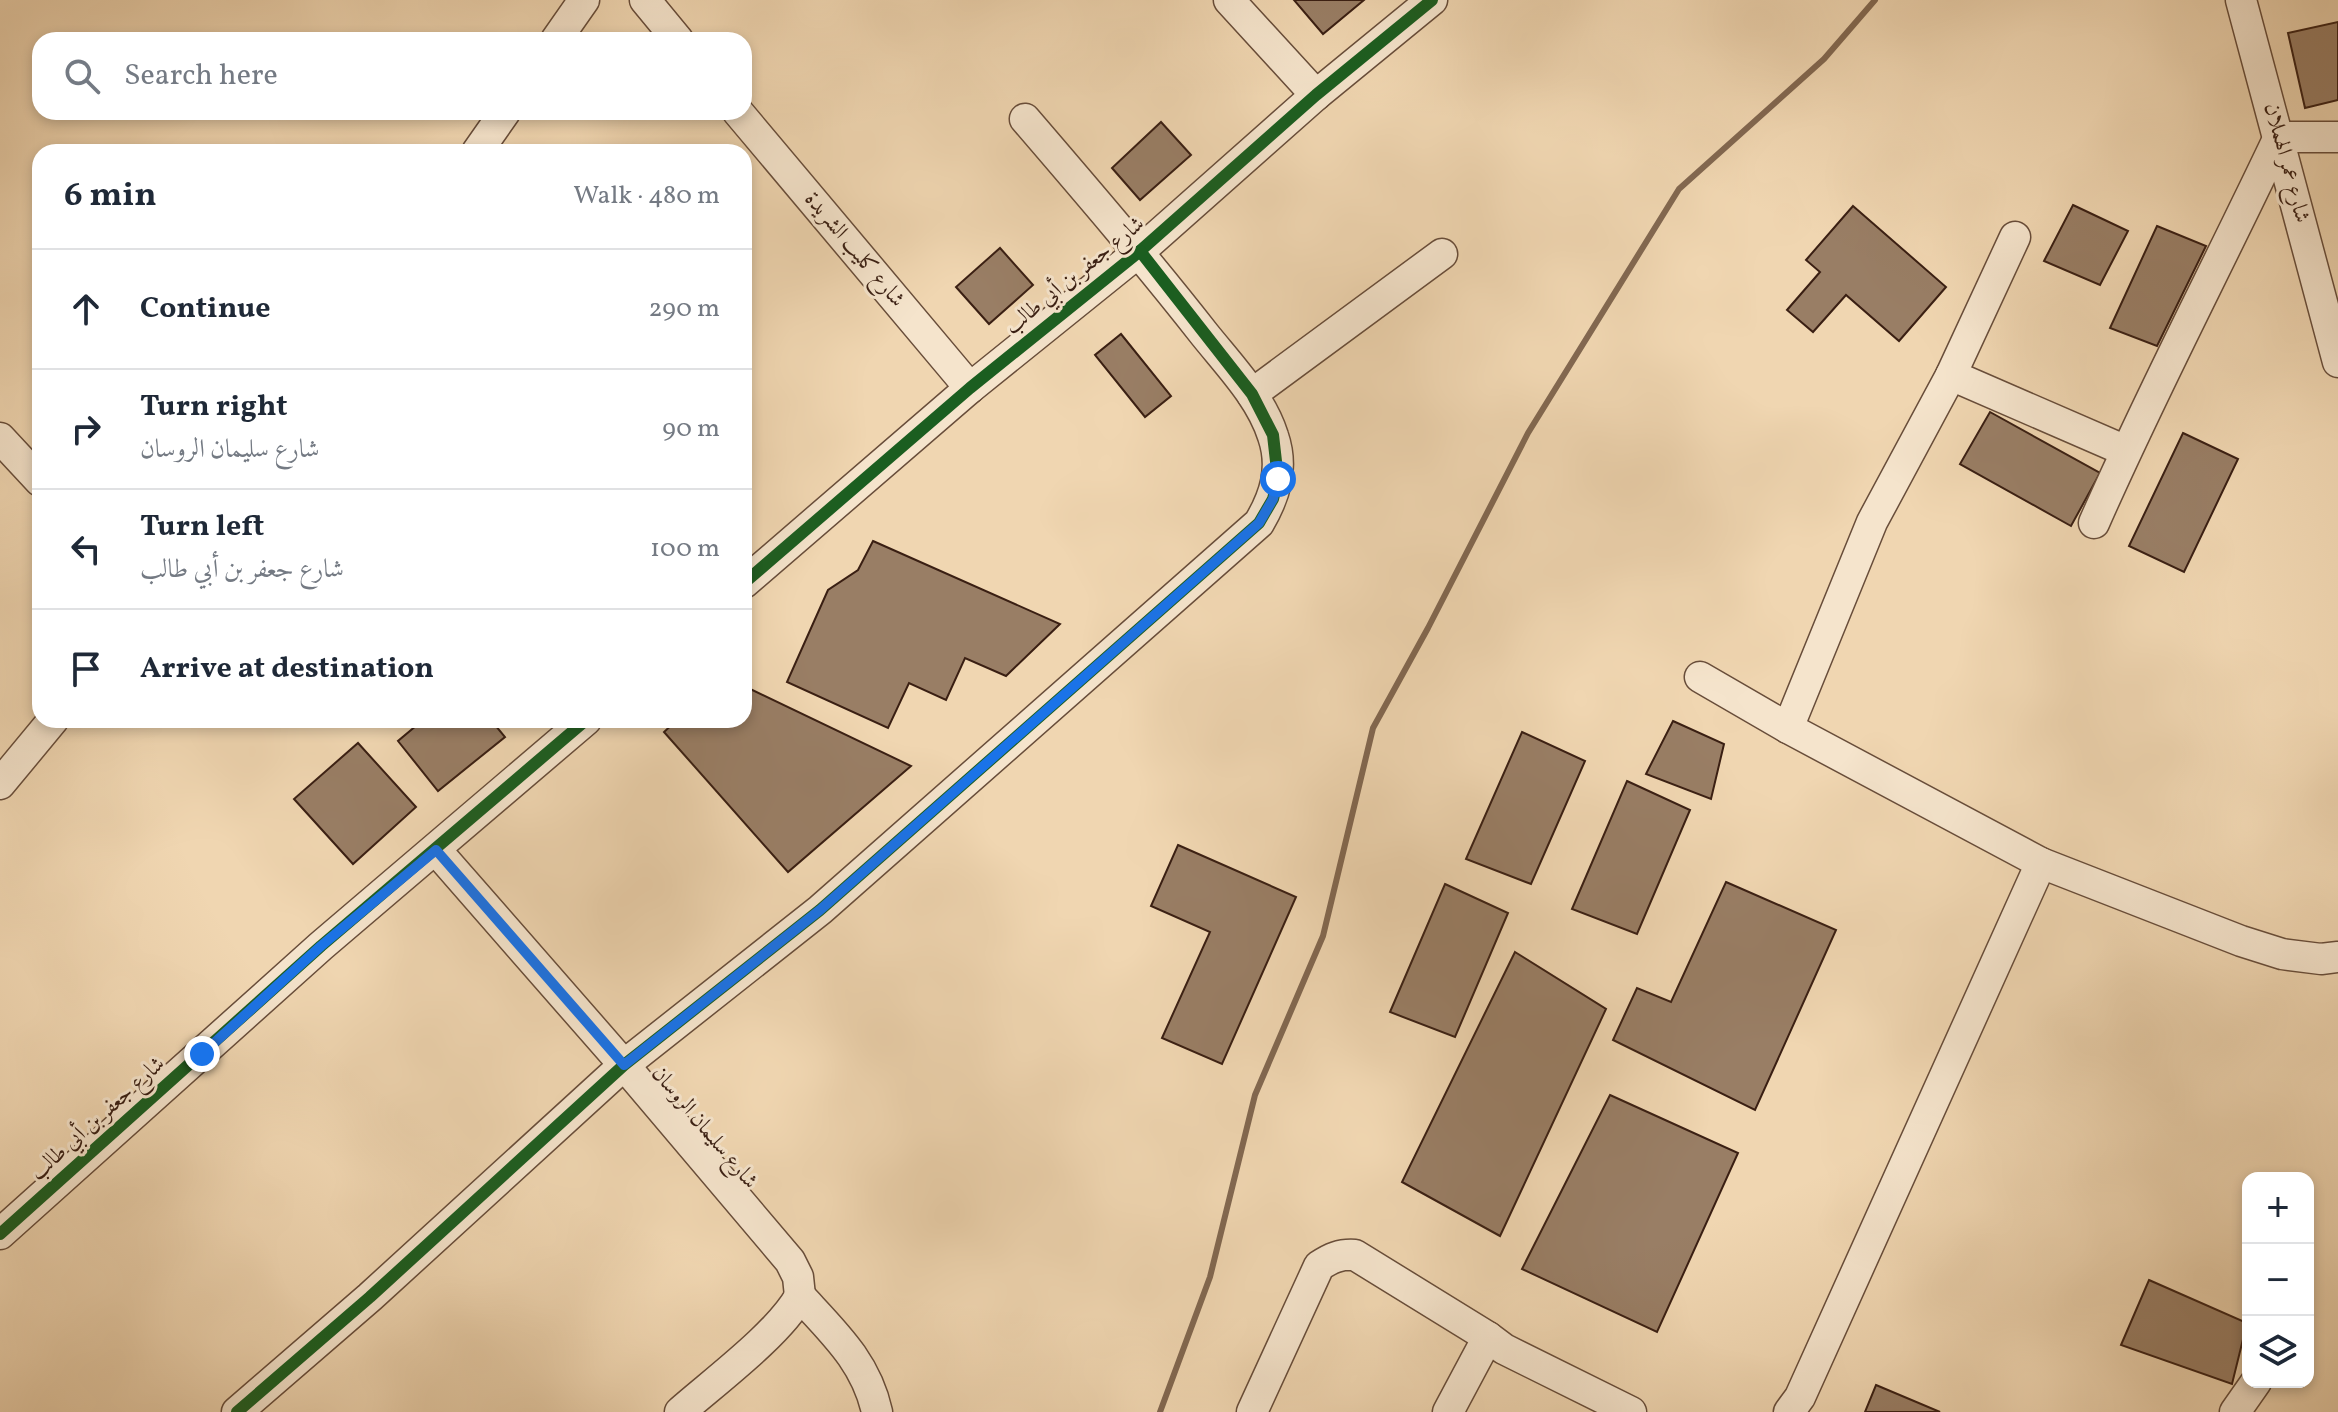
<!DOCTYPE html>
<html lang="en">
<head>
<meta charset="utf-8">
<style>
  body { margin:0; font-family:Vollkorn,Amiri,serif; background:#f6f6f7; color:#1f2937 }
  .controls { position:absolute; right:24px; bottom:24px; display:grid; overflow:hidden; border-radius:16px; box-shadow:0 4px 12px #0003 }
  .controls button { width:72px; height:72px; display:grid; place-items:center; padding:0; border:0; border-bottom:2px solid #e0e1e3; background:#fff; color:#1f2937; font:40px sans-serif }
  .stop { position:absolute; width:24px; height:24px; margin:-18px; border:6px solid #1a73e8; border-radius:50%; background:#fff }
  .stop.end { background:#1a73e8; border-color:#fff; box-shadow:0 2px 8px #0008 }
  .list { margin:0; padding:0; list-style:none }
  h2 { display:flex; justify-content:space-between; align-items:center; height:104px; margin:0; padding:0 32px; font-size:34px }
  h2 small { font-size:26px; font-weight:400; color:#747a83 }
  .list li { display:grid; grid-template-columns:52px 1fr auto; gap:24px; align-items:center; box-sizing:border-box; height:120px; padding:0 32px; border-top:2px solid #e0e1e3 }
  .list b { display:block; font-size:30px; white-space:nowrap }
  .list p { margin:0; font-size:26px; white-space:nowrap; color:#747a83 }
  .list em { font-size:26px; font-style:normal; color:#747a83 }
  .icon { flex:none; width:44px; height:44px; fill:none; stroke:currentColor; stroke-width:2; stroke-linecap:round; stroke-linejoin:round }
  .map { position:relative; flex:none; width:2338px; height:1412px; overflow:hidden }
  .search { position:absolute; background:#fff; box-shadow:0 4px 12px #0003; left:32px; top:32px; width:720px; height:88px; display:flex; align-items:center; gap:20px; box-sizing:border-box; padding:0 28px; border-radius:24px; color:#747a83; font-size:30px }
  .panel { position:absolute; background:#fff; box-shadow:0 4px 12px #0003; left:32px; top:144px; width:720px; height:584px; border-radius:24px }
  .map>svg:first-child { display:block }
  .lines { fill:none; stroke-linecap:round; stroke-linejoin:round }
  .stream { stroke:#826851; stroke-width:6 }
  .building { fill:#997e65; stroke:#3a1f13; stroke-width:2 }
  .minor-casing { stroke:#684d3a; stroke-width:33 }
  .minor { stroke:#f5e4cc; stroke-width:30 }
  .cycleway-casing { stroke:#f5e4cc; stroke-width:17 }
  .cycleway { stroke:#1b5e20; stroke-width:12 }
  .route { stroke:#1a73e8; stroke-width:10 }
  .labels { text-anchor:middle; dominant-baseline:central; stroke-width:6; stroke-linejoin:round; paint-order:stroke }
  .street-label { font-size:22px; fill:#3a1f13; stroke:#f5e4cc }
</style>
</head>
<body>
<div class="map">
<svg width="2338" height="1412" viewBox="0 0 2338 1412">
  <rect width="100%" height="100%" fill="#f0d6b1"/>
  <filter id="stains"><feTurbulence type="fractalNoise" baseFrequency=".0025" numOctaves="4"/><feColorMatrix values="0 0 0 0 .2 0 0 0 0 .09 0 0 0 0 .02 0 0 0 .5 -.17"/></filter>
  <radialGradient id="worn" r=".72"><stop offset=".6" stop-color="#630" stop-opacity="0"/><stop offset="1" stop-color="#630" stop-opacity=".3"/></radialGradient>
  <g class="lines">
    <path class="stream" d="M1160,1412L1210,1277L1255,1095L1323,936L1373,728L1428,628L1528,433L1679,189L1824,59L1875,0"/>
  </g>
  <g class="building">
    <path d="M1294,0H1364L1323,34Z"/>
    <path d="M2338,22V100L2305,108L2288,33Z"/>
    <path d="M1161,122L1191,155L1140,200L1112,168Z"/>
    <path d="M2073,205L2128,231L2100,285L2044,261Z"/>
    <path d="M1853,206L1946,287L1899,341L1846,295L1813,332L1787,310L1820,272L1806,260Z"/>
    <path d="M2157,226L2206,246L2157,346L2110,328Z"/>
    <path d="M1000,248L1033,285L989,324L956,287Z"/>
    <path d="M1121,334L1171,396L1145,417L1095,355Z"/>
    <path d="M1990,412L2100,473L2071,526L1960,464Z"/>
    <path d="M2183,433L2238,459L2184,572L2129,546Z"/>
    <path d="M873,541L1060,624L1006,676L965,658L946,700L909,683L888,728L787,682L828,590L858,570Z"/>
    <path d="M744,686L911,766L788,872L664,732L677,720H744Z"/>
    <path d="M423,720H491L505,737L438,791L398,741Z"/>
    <path d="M1673,721L1724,744L1711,799L1646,774Z"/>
    <path d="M1522,732L1585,761L1531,884L1466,859Z"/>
    <path d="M358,743L416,807L353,864L294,799Z"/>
    <path d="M1627,781L1690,810L1637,934L1572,909Z"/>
    <path d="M1178,845L1296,897L1222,1064L1162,1038L1210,932L1151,906Z"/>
    <path d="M1726,882L1836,930L1755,1110L1613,1040L1637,988L1671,1002Z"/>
    <path d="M1445,884L1508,913L1455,1037L1390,1012Z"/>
    <path d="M1515,952L1606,1009L1500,1236L1402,1182Z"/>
    <path d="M1610,1095L1738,1153L1657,1332L1522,1269Z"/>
    <path d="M2149,1280L2247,1323L2232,1384L2121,1345Z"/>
    <path d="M1876,1385L1940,1412H1865Z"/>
  </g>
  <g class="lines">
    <defs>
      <g id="minor">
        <path d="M645,0L678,40"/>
        <path d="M1229,0L1316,95"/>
        <path d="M2241,0L2338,362"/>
        <path d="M556,40L584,0"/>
        <path d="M738,112L970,388"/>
        <path d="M477,152L505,112"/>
        <path d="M1951,375L2126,451"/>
        <path d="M1252,394L1442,254"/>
        <path d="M0,438L40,481"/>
        <path d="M2094,523C2151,393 2218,266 2279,137H2338"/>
        <path d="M744,583L970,388L1140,251L1316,95L1432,0"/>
        <path d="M1700,677L1788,728L2041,863L2241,941L2282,954L2321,959L2338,957"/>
        <path d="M1788,728L1872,522L1951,375L2015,237"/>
        <path d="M0,784L53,720"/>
        <path d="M436,850L624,1065L790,1261L798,1277L800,1296"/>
        <path d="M0,1234L321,946L586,720"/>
        <path d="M800,1296C834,1333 866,1362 877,1412"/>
        <path d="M237,1412L370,1297L624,1065L820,910L1259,523C1275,496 1284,468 1273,436C1261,398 1230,366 1205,335C1147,261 1086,190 1025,119"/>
        <path d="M680,1412C714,1382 779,1334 800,1296"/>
        <path d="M1252,1412L1319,1266C1331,1258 1340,1254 1355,1255L1488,1337"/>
        <path d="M1448,1412L1488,1337L1504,1349L1631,1412"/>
        <path d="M1789,1412L1800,1397L2041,863"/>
        <path d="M2235,1412L2256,1382"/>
      </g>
    </defs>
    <use href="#minor" class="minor-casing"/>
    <use href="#minor" class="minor"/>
    <defs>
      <g id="cycleway">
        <path d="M744,583L970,388L1140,251L1316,95L1432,0"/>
        <path d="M0,1234L321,946L586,720"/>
        <path d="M237,1412L370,1297L624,1065L820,910L1259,523L1273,499L1278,479L1273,435L1252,394L1140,251"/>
      </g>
    </defs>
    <use href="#cycleway" class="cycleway-casing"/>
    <use href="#cycleway" class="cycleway"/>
  </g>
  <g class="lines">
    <path class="route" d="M202,1054L321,946L436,850L624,1065L820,910L1259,523L1273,499L1278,479"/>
  </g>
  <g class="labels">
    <g class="street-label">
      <text transform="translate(2286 163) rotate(75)">شارع عمر الهملان</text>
      <text transform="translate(854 250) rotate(50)">شارع كليب الشريدة</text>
      <text transform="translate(1075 276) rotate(-39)">شارع جعفر بن أبي طالب</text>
      <text transform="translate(98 1119) rotate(-42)">شارع جعفر بن أبي طالب</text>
      <text transform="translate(704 1128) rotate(50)">شارع سليمان الروسان</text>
    </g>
  </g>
  <rect width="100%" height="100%" filter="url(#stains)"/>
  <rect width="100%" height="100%" fill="url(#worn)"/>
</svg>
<div class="controls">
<button>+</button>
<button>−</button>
<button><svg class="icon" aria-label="layers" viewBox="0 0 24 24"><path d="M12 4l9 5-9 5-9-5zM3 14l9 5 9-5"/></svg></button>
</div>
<div class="stop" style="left:1278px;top:479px"></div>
<div class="stop end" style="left:202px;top:1054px"></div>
<div class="search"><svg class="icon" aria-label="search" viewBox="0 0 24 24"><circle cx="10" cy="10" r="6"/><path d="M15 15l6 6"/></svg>Search here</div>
<section class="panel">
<h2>6 min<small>Walk · 480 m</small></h2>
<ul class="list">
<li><svg class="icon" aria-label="ahead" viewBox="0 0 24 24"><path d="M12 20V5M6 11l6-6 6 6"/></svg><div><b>Continue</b></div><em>290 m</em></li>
<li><svg class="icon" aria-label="right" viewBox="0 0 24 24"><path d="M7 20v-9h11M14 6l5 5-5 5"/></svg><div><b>Turn right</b><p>شارع سليمان الروسان</p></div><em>90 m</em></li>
<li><svg class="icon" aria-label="left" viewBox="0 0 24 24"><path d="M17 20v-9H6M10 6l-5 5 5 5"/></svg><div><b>Turn left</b><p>شارع جعفر بن أبي طالب</p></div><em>100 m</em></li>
<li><svg class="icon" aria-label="arrive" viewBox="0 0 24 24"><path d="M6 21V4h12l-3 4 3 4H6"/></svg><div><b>Arrive at destination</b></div></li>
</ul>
</section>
</div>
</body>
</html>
